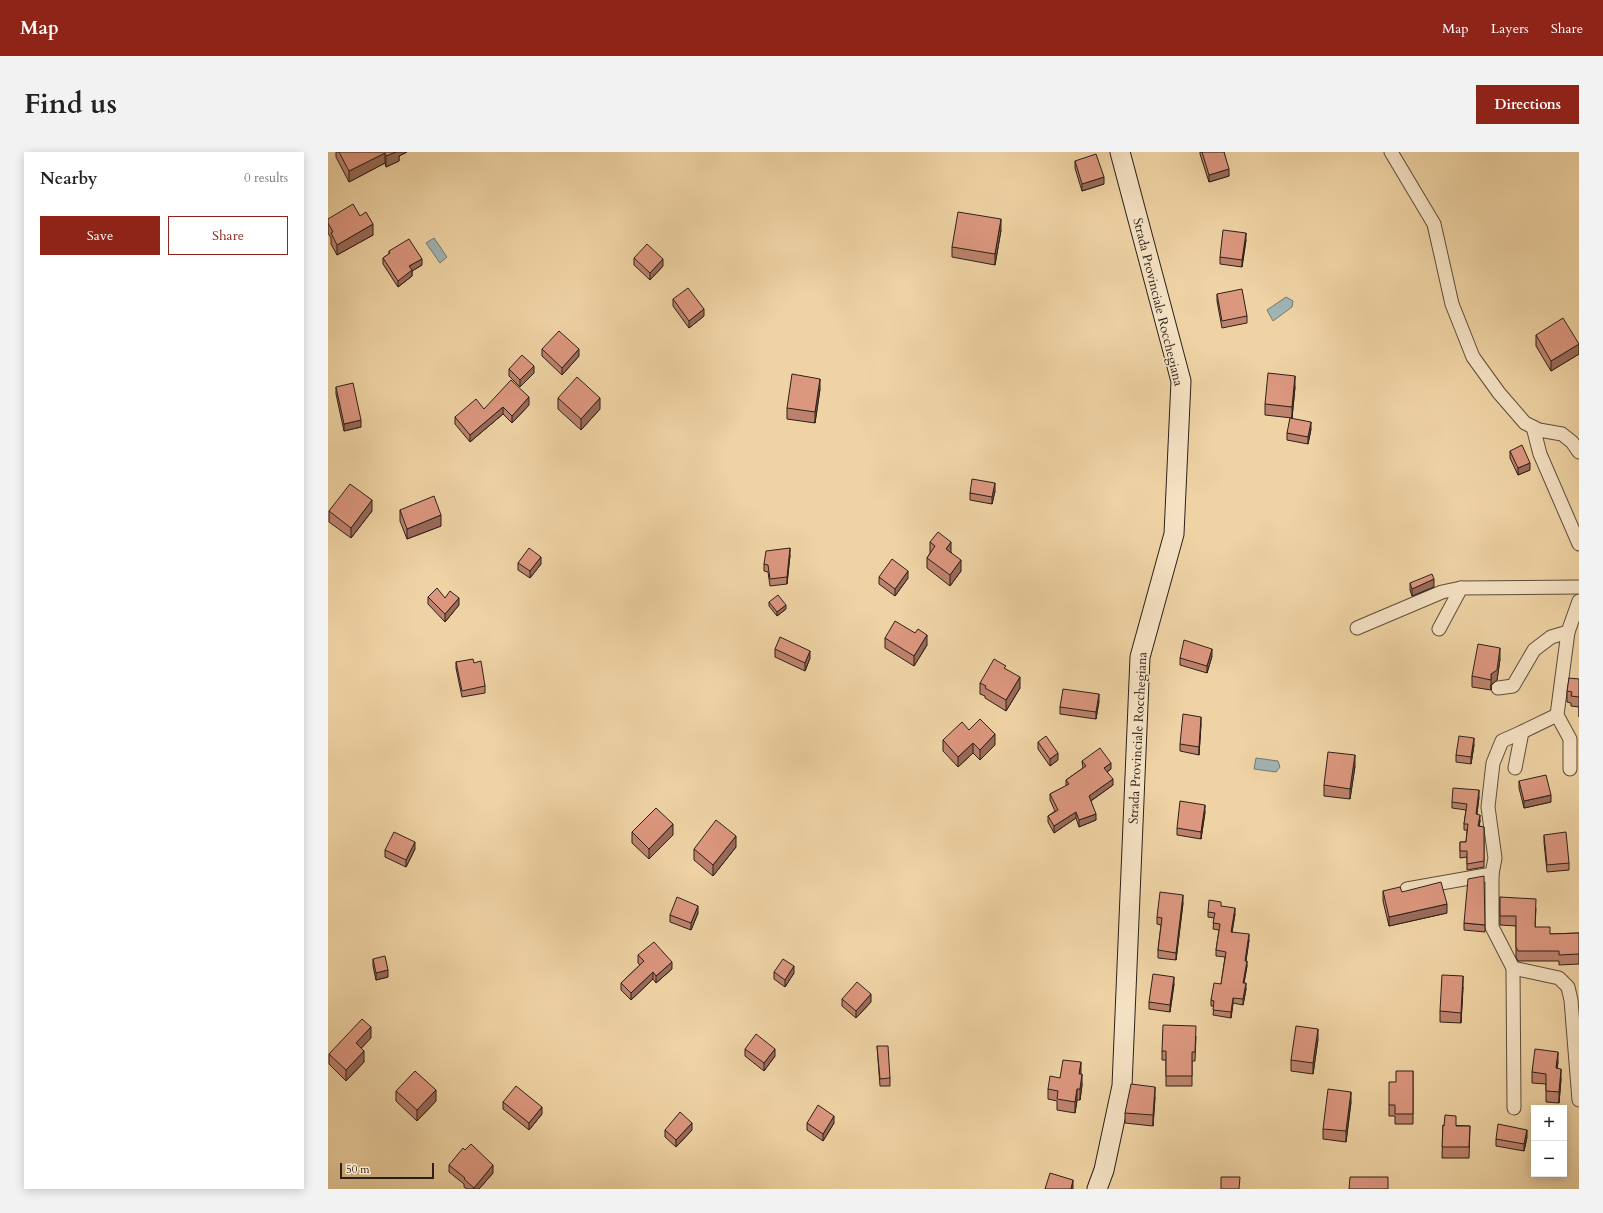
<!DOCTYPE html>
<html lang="en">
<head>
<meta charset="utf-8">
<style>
  body { margin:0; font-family:Cardo,serif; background:#f2f2f2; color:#222 }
  .controls { position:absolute; right:12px; bottom:12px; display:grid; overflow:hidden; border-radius:0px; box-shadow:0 2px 10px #0003 }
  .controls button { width:36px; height:36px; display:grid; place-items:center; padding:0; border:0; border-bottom:1px solid #e0e0e0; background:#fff; color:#222; font:20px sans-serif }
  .scale { position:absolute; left:12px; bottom:10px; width:94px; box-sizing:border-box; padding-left:4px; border:2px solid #2c2019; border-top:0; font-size:11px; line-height:14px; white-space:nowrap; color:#2c2019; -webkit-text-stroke:3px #f5e2c4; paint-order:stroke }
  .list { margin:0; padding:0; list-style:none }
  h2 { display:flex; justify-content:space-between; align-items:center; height:52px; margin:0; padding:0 16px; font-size:17px }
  h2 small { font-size:13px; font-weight:400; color:#767676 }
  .actions { display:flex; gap:8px; padding:12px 16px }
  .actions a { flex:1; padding:9px 0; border:1px solid #8f2418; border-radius:0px; text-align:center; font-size:14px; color:#8f2418 }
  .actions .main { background:#8f2418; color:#fff }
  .map { position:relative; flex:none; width:1251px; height:1037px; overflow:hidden; border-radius:0px }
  header { display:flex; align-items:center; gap:24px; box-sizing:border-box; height:56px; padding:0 20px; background:#8f2418; color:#fff }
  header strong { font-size:19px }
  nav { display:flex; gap:22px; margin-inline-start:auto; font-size:14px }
  .intro { display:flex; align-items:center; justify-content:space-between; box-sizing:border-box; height:96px; padding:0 24px }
  h1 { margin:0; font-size:28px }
  .button { padding:10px 18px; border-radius:0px; background:#8f2418; color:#fff; font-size:14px; font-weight:700 }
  main { display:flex; gap:24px; padding:0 24px }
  aside { flex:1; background:#fff; border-radius:0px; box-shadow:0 2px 10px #0003 }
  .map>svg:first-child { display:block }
  .water { fill:#a0b4b2; stroke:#727975 }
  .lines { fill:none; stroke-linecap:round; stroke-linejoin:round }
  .minor-casing { stroke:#5d4d3c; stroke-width:15 }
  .secondary-casing { stroke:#2c2019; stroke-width:21 }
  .minor { stroke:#f5e2c4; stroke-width:13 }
  .secondary { stroke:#f5e2c4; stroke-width:19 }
  .wall { fill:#bd826d; stroke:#2c2019 }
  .shaded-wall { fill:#9a6a59; stroke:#2c2019 }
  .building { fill:#dc977f; stroke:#2c2019 }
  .labels { text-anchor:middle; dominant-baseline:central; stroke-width:3; stroke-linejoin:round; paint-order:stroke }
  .street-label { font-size:13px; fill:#2c2019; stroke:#f5e2c4 }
</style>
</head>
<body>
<header>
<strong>Map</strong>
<nav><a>Map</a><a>Layers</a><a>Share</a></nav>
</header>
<div class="intro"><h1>Find us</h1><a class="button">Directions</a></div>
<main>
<aside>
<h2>Nearby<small>0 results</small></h2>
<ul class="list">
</ul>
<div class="actions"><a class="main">Save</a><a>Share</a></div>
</aside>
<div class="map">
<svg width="1251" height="1037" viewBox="0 0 1251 1037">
  <rect width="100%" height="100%" fill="#efd3a4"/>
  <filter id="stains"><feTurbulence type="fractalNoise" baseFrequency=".005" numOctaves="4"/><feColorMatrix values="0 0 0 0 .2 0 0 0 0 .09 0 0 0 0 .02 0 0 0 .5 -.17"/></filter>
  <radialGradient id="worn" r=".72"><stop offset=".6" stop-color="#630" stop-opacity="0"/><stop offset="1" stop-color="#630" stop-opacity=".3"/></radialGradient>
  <g class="water">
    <path d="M106,86L119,105L112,111L98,91Z"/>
    <path d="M958,145L965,149L964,155L945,169L939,158Z"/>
    <path d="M928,606L950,609L952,615L948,620L926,617Z"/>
  </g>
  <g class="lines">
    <defs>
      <g id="minor">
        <path d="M1063,0L1106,72L1124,152L1145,205L1171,241L1197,271L1211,278L1234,282L1244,290L1251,300"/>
        <path d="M1205,275L1212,302L1251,392"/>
        <path d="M1029,476L1114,440L1133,436"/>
        <path d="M1111,477L1133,436L1251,435"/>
        <path d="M1170,536L1185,534L1206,498L1223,485L1240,480"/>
        <path d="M1187,616L1194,580L1229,563"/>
        <path d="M1242,617V587L1229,563L1240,480L1251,449"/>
        <path d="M1164,722V775L1185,816L1231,826L1240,835L1243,848L1251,948"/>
        <path d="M1079,737L1164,722L1167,706L1160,655L1165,611L1174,589L1194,580"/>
        <path d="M1185,816L1186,956"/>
      </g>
      <path id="secondary" d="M769,1037L776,1018L794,934L812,505L846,382L853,229L792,0"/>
    </defs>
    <use href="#minor" class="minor-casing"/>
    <use href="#secondary" class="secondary-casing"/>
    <use href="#minor" class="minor"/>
    <use href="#secondary" class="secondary"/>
  </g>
  <g class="wall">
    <path d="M8,0H79L71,4V9L58,15L57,11L21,30L8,5Z"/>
    <path d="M872,0H896L901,24L881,30L872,2Z"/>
    <path d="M747,9L776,32L754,39L747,16Z"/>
    <path d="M32,64L45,83L9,103L3,92V86L0,81V67Z"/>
    <path d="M673,78L667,113L624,105V95Z"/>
    <path d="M918,88L914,115L892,112V105Z"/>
    <path d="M61,99L94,113L84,119V124L70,135L55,112V106L61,102Z"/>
    <path d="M306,106L335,114L322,128L306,113Z"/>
    <path d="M889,142L919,164V171L894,176L889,149Z"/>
    <path d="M345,147L376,164L361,176L345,154Z"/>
    <path d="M1208,183L1251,202L1223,219L1208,194Z"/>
    <path d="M214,197L251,204L234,223L214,204Z"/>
    <path d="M181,217L206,221L192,235L181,224Z"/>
    <path d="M8,235L33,275L16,279L8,242Z"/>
    <path d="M967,235L964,266L937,263V252Z"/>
    <path d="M492,237L487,271L459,267V256Z"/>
    <path d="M230,246L272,257L253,278L230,257Z"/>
    <path d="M201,253L184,271L175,262L142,290L127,272V265L156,257Z"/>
    <path d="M983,277L980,292L959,288V281Z"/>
    <path d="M1182,299L1202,318L1190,323L1182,306Z"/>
    <path d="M667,339L664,352L642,348V341Z"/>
    <path d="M72,358L113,374L79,387L72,369Z"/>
    <path d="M1,359H44L23,386L1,370Z"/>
    <path d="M602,390L623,400L633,419L622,434L599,416V406L602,401Z"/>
    <path d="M462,403L459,432L442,434L440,420L436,419V412Z"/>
    <path d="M190,411L213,412L202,426L190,418Z"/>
    <path d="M551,425L580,426L567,444L551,432Z"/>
    <path d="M1082,431L1106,435L1084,444L1082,438Z"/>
    <path d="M100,445L117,446L131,453L117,470L100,452Z"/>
    <path d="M441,450L458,457L449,464L441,454Z"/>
    <path d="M587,481L599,493L586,514L557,496V486Z"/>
    <path d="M447,497L482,506L477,519L447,505Z"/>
    <path d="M884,504L879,521L852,513V506Z"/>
    <path d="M1172,507L1169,528L1163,533V538L1144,535V524Z"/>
    <path d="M128,510L146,511L157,534V541L134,545L128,516Z"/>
    <path d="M678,517L692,536L678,559L657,546V544L652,542V531Z"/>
    <path d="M1251,527V565V555L1243,554V551L1239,550V539Z"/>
    <path d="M771,549L768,567L732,562V555Z"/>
    <path d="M873,572L871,603L852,599V592Z"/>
    <path d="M641,578L667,593L652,608L645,601L630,615L615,599V588Z"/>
    <path d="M710,590L730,608L722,614L710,597Z"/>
    <path d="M1146,593L1143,612L1128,610V603Z"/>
    <path d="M754,609L783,617L779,620L785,633L763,649L768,668L751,675L748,666L726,681L720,670V664L727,659L722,648V642L738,634V628L755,616Z"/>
    <path d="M1027,614L1022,647L996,644V633Z"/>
    <path d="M1191,629L1223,650L1196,656L1191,636Z"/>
    <path d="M1151,645L1149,662L1152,669L1151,674L1156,675V715L1139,718V705L1132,706V690H1138L1139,678H1136V672L1138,658L1124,656V650Z"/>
    <path d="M877,660L873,687L849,683V676Z"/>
    <path d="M304,680L345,683L321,707L304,691Z"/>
    <path d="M1216,683L1241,711V718L1219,720L1216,690Z"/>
    <path d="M408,695L385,724L366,708V697Z"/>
    <path d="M87,697L78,715L57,705V698Z"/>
    <path d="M1055,739L1074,740L1119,761L1061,774L1055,749Z"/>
    <path d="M1172,745L1208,756L1207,775L1222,782L1251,781V812L1231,813V809H1190L1188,805V774L1172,773Z"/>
    <path d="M855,751L848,808L830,806V798L833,773L829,772V765Z"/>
    <path d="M893,754L907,762L904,780L921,788L918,809L919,814L916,831L918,837L915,853L905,851L903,866L885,863L886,854H883V848L893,832L897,805L888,804V798L891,778L885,777L886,766L880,765V760Z"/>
    <path d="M370,761L363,778L342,770V763Z"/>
    <path d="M1136,771L1157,773V780L1136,778Z"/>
    <path d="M310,803L344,817L328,831L325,827L303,848L293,838V831L312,813L310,811Z"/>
    <path d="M45,807L60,825L48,828L45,814Z"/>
    <path d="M446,820L466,821L457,835L446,827Z"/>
    <path d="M846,832L842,860L821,857V850Z"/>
    <path d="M1135,835L1133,871L1112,870V859Z"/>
    <path d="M514,847L543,850L528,866L514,854Z"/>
    <path d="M868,884L867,909H864V934H838V908H834V899Z"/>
    <path d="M43,886L33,896L36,910L18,929L1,912V902Z"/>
    <path d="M990,887L985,922L963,919V908Z"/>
    <path d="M549,894L562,926V934H552Z"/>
    <path d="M417,897L447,904L436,919L417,904Z"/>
    <path d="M1230,910L1229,916L1233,927L1231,951L1218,950V932L1204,931V920Z"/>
    <path d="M1085,919V972H1067V964H1061V953L1068,930Z"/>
    <path d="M752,922L754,933L752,948H749L747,961L729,958V949L720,947V937L732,926Z"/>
    <path d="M68,939L108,949L89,969L68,949Z"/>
    <path d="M827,945L825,974L797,971V961Z"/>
    <path d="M175,950L214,962L201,978L175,957Z"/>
    <path d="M1023,950L1018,990L995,987V977Z"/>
    <path d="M479,971H506L495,989L479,978Z"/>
    <path d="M1115,973L1142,974L1141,1006H1114Z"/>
    <path d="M337,978H364L348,995L337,985Z"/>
    <path d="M1199,985L1196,999L1168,994V987Z"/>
    <path d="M121,1013L165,1021L151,1037H139L136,1035V1032L121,1020Z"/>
  </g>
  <g class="shaded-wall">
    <path d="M68,0H79L71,4V9L58,15V4Z"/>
    <path d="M57,1V11L21,30V19Z"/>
    <path d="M901,17V24L881,30V23Z"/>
    <path d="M776,25V32L754,39V32Z"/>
    <path d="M673,67V78L667,113V102Z"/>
    <path d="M45,72V83L9,103V93Z"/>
    <path d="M918,81V88L914,115V108Z"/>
    <path d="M94,107V113L84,119V124L70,135V129L81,114Z"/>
    <path d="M335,107V114L322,128V121Z"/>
    <path d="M376,157V164L361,176V169Z"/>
    <path d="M1251,192V202L1223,219V209Z"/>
    <path d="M251,197V204L234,223V216Z"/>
    <path d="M206,214V221L192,235V228Z"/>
    <path d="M967,224V235L964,266V255Z"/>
    <path d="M492,227V237L487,271V260Z"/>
    <path d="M201,245V253L184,271V264Z"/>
    <path d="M272,246V257L253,278V267Z"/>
    <path d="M175,255V262L142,290V283Z"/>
    <path d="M33,268V275L16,279V272Z"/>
    <path d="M983,270V277L980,292V285Z"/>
    <path d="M1202,311V318L1190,323V316Z"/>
    <path d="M667,331V339L664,352V345Z"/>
    <path d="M44,348V359L23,386V376Z"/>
    <path d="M113,363V374L79,387V377Z"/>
    <path d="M623,390V400L618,407V397Z"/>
    <path d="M462,396V403L459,432V425Z"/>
    <path d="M213,405V412L202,426V419Z"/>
    <path d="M633,408V419L622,434V423Z"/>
    <path d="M580,419V426L567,444V437Z"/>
    <path d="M1106,427V435L1084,444V437Z"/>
    <path d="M131,446V453L117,470V462Z"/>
    <path d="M458,453V457L449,464V460Z"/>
    <path d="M599,483V493L586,514V504Z"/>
    <path d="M1172,496V507L1169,528L1163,533V538V522Z"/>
    <path d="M884,497V504L879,521V514Z"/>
    <path d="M482,499V506L477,519V511Z"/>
    <path d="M692,525V536L678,559V548Z"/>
    <path d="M771,542V549L768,567V560Z"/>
    <path d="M873,565V572L871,603V595Z"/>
    <path d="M667,582V593L652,608V598Z"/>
    <path d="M1146,586V593L1143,612V605Z"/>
    <path d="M645,591V601L630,615V605Z"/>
    <path d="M730,601V608L722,614V607Z"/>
    <path d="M1027,603V614L1022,647V637Z"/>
    <path d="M783,611V617L776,622V616Z"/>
    <path d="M785,627V633L761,650V644Z"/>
    <path d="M1151,638V645L1148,668V662Z"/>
    <path d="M1223,643V650L1196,656V649Z"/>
    <path d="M877,653V660L873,687V680Z"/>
    <path d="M748,660V666L726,681V674Z"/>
    <path d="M768,662V668L751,675V668Z"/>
    <path d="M1152,663V669L1150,680V674Z"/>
    <path d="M345,672V683L321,707V697Z"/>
    <path d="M408,684V695L385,724V713Z"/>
    <path d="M87,690V697L78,715V708Z"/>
    <path d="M855,743V751L848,808V801Z"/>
    <path d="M1119,752V761L1061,774V765Z"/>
    <path d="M370,754V761L363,778V771Z"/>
    <path d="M907,756V762L903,786V780Z"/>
    <path d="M921,782V788L917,814V809Z"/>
    <path d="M919,809V814L915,836V831Z"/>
    <path d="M344,810V817L328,831V824Z"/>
    <path d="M466,814V821L457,835V828Z"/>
    <path d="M60,818V825L48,828V821Z"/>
    <path d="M325,820V827L303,848V841Z"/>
    <path d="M1135,824V835L1133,871V861Z"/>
    <path d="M846,825V832L842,860V853Z"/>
    <path d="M918,831V837L915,853V847Z"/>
    <path d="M543,842V850L528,866V859Z"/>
    <path d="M905,846V851L903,866V860Z"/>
    <path d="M43,875V886L28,902V891Z"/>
    <path d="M990,877V887L985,922V911Z"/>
    <path d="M447,897V904L436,919V911Z"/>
    <path d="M36,899V910L18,929V918Z"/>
    <path d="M1230,900V910L1228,927V916Z"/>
    <path d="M753,910V921L751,932V922Z"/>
    <path d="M1233,917V927L1231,951V940Z"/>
    <path d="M754,922V933L752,948V937Z"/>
    <path d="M827,935V945L825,974V963Z"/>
    <path d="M749,937V948L747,961V950Z"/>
    <path d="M108,938V949L89,969V958Z"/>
    <path d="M1023,940V950L1018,990V979Z"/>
    <path d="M214,955V962L201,978V971Z"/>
    <path d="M506,964V971L495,989V982Z"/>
    <path d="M364,971V978L348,995V988Z"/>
    <path d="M1199,978V985L1196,999V992Z"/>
    <path d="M165,1013V1021L151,1037H146V1036Z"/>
    <path d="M745,1028V1037H743Z"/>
  </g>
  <g class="building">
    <path d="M11,0H68L58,4L57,1L21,19Z"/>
    <path d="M874,0H896L901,17L881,23Z"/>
    <path d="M768,2L776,25L754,32L747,9Z"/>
    <path d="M25,52L32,64L38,60L45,72L9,93L3,81L5,80L0,71V67Z"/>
    <path d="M630,60L673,67L667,102L624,95Z"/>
    <path d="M895,78L918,81L914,108L892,105Z"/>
    <path d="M81,87L94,107L81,114L84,118L70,129L55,106L62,101L61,99Z"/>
    <path d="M319,92L335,107L322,121L306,106Z"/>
    <path d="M360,136L376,157L361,169L345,147Z"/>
    <path d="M914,137L919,164L894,169L889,142Z"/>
    <path d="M1235,166L1251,192L1223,209L1208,183Z"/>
    <path d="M231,179L251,197L234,216L214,197Z"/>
    <path d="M194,203L206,214L192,228L181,217Z"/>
    <path d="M940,221L967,224L964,255L937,252Z"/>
    <path d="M464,222L492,227L487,260L459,256Z"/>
    <path d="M249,225L272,246L253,267L230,246Z"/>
    <path d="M183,228L201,245L184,264L175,255L142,283L127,265L148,247L156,257Z"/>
    <path d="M25,231L33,268L16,272L8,235Z"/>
    <path d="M962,266L983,270L980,285L959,281Z"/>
    <path d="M1194,293L1202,311L1190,316L1182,299Z"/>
    <path d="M644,327L667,331L664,345L642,341Z"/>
    <path d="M22,332L44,348L23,376L1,359Z"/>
    <path d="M106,344L113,363L79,377L72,358Z"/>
    <path d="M610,380L623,390L618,397L633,408L622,423L599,406L607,394L602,390Z"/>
    <path d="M201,396L213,405L202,419L190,411Z"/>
    <path d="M462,396L459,425L442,427L440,413L436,412L438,399Z"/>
    <path d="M564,407L580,419L567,437L551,425Z"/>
    <path d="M1104,422L1106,427L1084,437L1082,431Z"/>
    <path d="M109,436L117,446L122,439L131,446L117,462L100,445Z"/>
    <path d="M450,443L458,453L449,460L441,450Z"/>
    <path d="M567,469L587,481L590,477L599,483L586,504L557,486Z"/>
    <path d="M452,485L482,499L477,511L447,497Z"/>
    <path d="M856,488L884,497L879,514L852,506Z"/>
    <path d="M1150,492L1172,496L1169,518L1163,522V528L1144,524Z"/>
    <path d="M145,507L146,511L153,509L157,534L134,539L128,510Z"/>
    <path d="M666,507L678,514L676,516L692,525L678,548L657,536L658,534L652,531Z"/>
    <path d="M1241,526L1251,527V545L1243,544L1244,540L1239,539Z"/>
    <path d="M735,537L771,542L768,560L732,555Z"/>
    <path d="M855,562L873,565L871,595L852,592Z"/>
    <path d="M652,567L667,582L652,598L645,591L630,605L615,588L634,570L641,578Z"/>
    <path d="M718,584L730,601L722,607L710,590Z"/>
    <path d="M1131,584L1146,586L1143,605L1128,603Z"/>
    <path d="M772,596L783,611L776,616L785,627L761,644L768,662L751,668L748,660L726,674L720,664L730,658L722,642L741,632L738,628L758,614L754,609Z"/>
    <path d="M1000,600L1027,603L1022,637L996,633Z"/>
    <path d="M1218,623L1223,643L1196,649L1191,629Z"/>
    <path d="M1125,636L1151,638L1148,662L1152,663L1150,674L1156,675V709L1139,712V699H1132V690H1138L1140,672H1136L1139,652L1124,650Z"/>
    <path d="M852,649L877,653L873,680L849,676Z"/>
    <path d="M328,656L345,672L321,697L304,680Z"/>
    <path d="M388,668L408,684L385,713L366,697Z"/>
    <path d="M66,680L87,690L78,708L57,698Z"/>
    <path d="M1238,680L1241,711L1219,713L1216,683Z"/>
    <path d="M1156,724L1157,773L1136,771L1140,727Z"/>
    <path d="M1113,730L1119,752L1061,765L1055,739L1072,735L1074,740Z"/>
    <path d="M832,740L855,743L848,801L830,798L834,766L829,765Z"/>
    <path d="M349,745L370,754L363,771L342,763Z"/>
    <path d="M1172,745L1208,747L1207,775H1222V782L1251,781V802L1231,803V799H1190L1188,795V764H1172Z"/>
    <path d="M881,748L893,750V754L907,756L903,780L921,782L917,809H919L915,831H918L915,847L905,846L903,860L885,858L886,849L883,848L886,831L893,832L898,800L888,798L892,772L885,771L887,761L880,760Z"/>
    <path d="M326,790L344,810L328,824L325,820L303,841L293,831L316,809L310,803Z"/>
    <path d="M57,804L60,818L48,821L45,807Z"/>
    <path d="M455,807L466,814L457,828L446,820Z"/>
    <path d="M825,822L846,825L842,853L821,850Z"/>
    <path d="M1114,823L1135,824L1133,861L1112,859Z"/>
    <path d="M529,830L543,842L528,859L514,847Z"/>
    <path d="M34,867L43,875L28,891L36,899L18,918L1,902Z"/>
    <path d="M835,873L868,874L867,900H864V924H838V899H834Z"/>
    <path d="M968,874L990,877L985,911L963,908Z"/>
    <path d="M428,882L447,897L436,911L417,897Z"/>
    <path d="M549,894H560L562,926L552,927Z"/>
    <path d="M1207,897L1230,900L1228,916L1233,917L1231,940L1218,939V922L1204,920Z"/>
    <path d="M735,908L753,910L751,922H754L752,937H749L747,950L729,947L730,939L720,937L722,924L732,926Z"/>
    <path d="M87,919L108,938L89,958L68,939Z"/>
    <path d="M1068,919H1085V962H1067V953H1061V930H1068Z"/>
    <path d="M803,932L827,935L825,963L797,961Z"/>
    <path d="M188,934L214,955L201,971L175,950Z"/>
    <path d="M1000,937L1023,940L1018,979L995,977Z"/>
    <path d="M490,953L506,964L495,982L479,971Z"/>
    <path d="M352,960L364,971L348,988L337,978Z"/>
    <path d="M1117,963L1128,964V974H1142L1141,995H1114L1115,973L1116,974Z"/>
    <path d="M1170,972L1199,978L1196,992L1168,987Z"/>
    <path d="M143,992L165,1013L146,1036L136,1027L137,1026L121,1013L135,996L137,998Z"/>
    <path d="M722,1021L745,1028L743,1037H717Z"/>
    <path d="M893,1025H912L911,1037H893Z"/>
    <path d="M1022,1025H1060V1037H1021Z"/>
  </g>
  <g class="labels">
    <g class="street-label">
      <text transform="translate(830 150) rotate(76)">Strada Provinciale Rocchegiana</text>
      <text transform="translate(810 586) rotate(-87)">Strada Provinciale Rocchegiana</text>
    </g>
  </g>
  <rect width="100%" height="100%" filter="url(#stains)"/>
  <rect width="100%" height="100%" fill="url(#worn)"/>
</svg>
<div class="controls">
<button>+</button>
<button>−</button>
</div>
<div class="scale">50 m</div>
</div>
</main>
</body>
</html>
